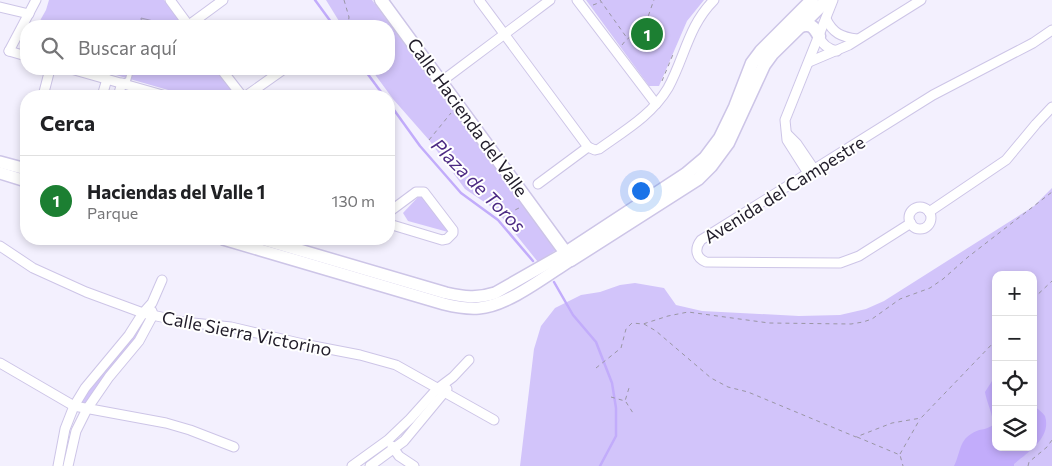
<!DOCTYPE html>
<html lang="es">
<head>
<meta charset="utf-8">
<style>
  body { margin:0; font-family:Commissioner,sans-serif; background:#f6f6f6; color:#202124 }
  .controls { position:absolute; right:15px; bottom:15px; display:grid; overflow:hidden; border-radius:10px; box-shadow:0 2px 8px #0003 }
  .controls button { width:45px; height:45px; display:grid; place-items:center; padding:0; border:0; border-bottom:1px solid #e0e0e0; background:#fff; color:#202124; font:25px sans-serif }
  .you { position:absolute; left:640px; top:190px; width:18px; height:18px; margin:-12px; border:4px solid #fff; border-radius:50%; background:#1a73e8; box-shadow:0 0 0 8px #1a73e833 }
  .badge { display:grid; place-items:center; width:32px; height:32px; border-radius:50%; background:#1c7f32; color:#fff; font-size:16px; font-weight:700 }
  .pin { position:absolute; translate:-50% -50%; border:2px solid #fff; box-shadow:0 1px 5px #0006 }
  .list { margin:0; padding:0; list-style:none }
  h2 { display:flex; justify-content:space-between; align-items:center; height:65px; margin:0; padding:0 20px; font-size:21px }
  h2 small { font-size:16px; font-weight:400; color:#757577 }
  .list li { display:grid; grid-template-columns:32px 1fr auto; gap:15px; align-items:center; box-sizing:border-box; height:90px; padding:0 20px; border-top:1px solid #e0e0e0 }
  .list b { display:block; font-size:19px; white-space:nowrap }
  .list p { margin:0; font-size:16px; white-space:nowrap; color:#757577 }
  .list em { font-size:16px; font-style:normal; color:#757577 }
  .icon { flex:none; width:28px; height:28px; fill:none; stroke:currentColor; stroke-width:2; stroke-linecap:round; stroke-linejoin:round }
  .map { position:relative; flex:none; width:1052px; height:466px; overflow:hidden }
  .search { position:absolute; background:#fff; box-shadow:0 2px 8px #0003; left:20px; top:20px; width:375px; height:55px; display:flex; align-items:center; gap:12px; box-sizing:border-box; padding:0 18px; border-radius:20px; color:#757577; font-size:19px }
  .panel { position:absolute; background:#fff; box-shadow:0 2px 8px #0003; left:20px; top:90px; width:375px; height:155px; border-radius:20px }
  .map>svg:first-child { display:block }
  .green { fill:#d2c4fa; fill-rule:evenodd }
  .water { fill:#c2acfb }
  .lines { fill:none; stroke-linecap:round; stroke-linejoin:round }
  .stream { stroke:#c2acfb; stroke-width:2.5 }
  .building { fill:#c7bfe0; stroke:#a59dbd }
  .service-casing { stroke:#cdc5e7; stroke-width:7 }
  .minor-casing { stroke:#cdc5e7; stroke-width:11 }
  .tertiary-casing { stroke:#cdc5e7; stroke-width:14 }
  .secondary-casing { stroke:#cdc5e7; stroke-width:15 }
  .path { stroke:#9a96a4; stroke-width:1; stroke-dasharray:4 4; stroke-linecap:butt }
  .service { stroke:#fff; stroke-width:4.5 }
  .minor { stroke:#fff; stroke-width:9 }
  .tertiary { stroke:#fff; stroke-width:11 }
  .secondary { stroke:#fff; stroke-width:12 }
  .labels { text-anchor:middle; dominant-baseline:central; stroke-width:4; stroke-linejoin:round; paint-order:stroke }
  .street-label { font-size:18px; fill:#201c29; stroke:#fff }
  .water-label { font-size:19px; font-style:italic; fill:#4d2b84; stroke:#fff }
</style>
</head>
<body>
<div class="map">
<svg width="1052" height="466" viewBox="0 0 1052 466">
  <rect width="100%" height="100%" fill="#f3f0fe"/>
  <g class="green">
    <path d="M49,0H164L184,26H37L46,10Z"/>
    <path d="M326,0H372L556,250L538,262L496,210L465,189L429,140L393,99L371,69H389V26H342Z"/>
    <path d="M586,0H704L687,21L659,86H649Z"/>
    <path d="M95,69H216L236,96H189Z"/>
    <path d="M1052,188V466H520L534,349L541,326L555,308L581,295L600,292L620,285L635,283L664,288L676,305L702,311L799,316L840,315L866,309L884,301L1034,206ZM996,275H1033V447H996Z"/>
    <path d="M420,195L431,196L451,227L448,232L408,221L403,213Z"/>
    <path d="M138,325H142L145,330L87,406L81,403L90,388Z"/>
  </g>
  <path class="water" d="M996,379V447H1033V405C1037,408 1042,412 1045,416C1052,438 1027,453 1014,464V466H954C960,455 959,441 971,434C979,428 985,431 993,425C993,413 987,404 985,392L992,381Z"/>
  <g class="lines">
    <g class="stream">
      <path d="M315,0L334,26"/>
      <path d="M364,69L384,96"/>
      <path d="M389,103L420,146L461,193L498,220L533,261"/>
      <path d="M554,282L573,315L596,342L612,383L616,408V436L600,466"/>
    </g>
  </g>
  <path class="building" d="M141,18L166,24V26H142Z"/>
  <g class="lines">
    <defs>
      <g id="service">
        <path d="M102,78L104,69"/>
        <path d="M122,83L128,80L131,69"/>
      </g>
      <g id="minor">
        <path d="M170,0L189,26"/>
        <path d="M479,0L588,147"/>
        <path d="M577,0L656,104"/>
        <path d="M0,7L29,14"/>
        <path d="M826,19C833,33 841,37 857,39"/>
        <path d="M189,25L223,0"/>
        <path d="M819,36C822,45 828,49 837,51"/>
        <path d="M9,51L36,0"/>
        <path d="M9,51L26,56"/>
        <path d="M809,62L849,45L921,0"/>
        <path d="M71,69L166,96"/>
        <path d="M221,69L242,96"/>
        <path d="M442,81L550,0"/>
        <path d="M43,96L50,69"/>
        <path d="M102,96L107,79"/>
        <path d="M118,96L122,83"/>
        <path d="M246,96L284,69"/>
        <path d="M787,134L797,144L814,169"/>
        <path d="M588,147L595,150L599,149C624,131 652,115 668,88C685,57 688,26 714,0"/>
        <path d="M808,173L787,140L785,120L833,0"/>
        <path d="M538,184L588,147"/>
        <circle cx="920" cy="218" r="11"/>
        <path d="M389,212L416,192H424L453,230V233L447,239L442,240L389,224"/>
        <path d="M929,212L1006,160L1036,124L1052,107"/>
        <path d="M911,223L859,256L840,263L706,262C696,258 694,249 701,240L933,95L1033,43L1052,30"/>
        <path d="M0,246L33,268L86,292L143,313L184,322L231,327L303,344L360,355L396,365L494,420"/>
        <path d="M0,363L74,406L166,423L190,430L234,447"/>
        <path d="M392,446L399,456L414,466"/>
        <path d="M58,466L65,429L74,406L85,388L129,335L143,313L152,303L162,280"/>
        <path d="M68,466L76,431L87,409L109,377L139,341L153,315L152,311"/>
        <path d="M352,466L388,440L410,419L437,389L453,377L469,360"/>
        <path d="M370,466L404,441L447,389"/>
      </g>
      <g id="tertiary">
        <path d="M0,162L26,169"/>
        <path d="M0,173L26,181"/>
        <path d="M223,239L444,304C456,307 467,309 479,308C508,306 547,275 571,260"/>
        <path d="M262,239L446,293C464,297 477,299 495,293L567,252"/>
      </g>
      <g id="secondary">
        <path d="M381,0L571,260L698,179L711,166L728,143L764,65L772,54L827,0"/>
        <path d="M800,26C810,23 814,26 819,36"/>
        <path d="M567,252L686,174L705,158L720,138L735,107L752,63L761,51L812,0"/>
      </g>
    </defs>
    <use href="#service" class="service-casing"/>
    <use href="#minor" class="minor-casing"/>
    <use href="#tertiary" class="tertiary-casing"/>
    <use href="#secondary" class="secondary-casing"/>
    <g class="path">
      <path d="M344,0L349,17L348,26"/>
      <path d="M600,0L627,38"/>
      <path d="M593,5L601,2"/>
      <path d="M622,45C628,36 640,32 645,23C649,16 651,7 654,0"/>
      <path d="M662,81L674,52"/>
      <path d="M429,140L451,113"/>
      <path d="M501,217L521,207"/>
      <path d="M1033,299L1052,281"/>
      <path d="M644,324L656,331L711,378L728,387L748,392L856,437L892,423L921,418L996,340"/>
      <path d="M596,368L621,348L626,329L632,323L643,324L668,316L688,312L769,323L851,324L863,322L872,319L900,299L930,288L943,279L968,257L1052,192"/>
      <path d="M611,397L625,401L629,388"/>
      <path d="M626,402L633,413"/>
      <path d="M857,437L900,455L903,466"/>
      <path d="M900,454L920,419"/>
      <path d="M1028,466L1029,462L1047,447L1052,440"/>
    </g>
    <use href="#service" class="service"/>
    <use href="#minor" class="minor"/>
    <use href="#tertiary" class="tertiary"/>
    <use href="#secondary" class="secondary"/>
  </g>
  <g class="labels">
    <g class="street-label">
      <text transform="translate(468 117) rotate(54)">Calle Hacienda del Valle</text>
      <text transform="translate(784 189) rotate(-32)">Avenida del Campestre</text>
      <text transform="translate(247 333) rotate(11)">Calle Sierra Victorino</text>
    </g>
    <g class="water-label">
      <text transform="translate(479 185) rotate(45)">Plaza de Toros</text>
    </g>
  </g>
</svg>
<div class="controls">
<button>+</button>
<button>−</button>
<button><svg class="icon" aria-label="locate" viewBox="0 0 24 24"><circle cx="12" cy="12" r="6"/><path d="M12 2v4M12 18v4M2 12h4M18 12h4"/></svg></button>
<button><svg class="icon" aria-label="layers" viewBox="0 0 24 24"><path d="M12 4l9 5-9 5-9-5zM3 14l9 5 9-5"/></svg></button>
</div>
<div class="you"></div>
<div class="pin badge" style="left:647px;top:34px">1</div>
<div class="search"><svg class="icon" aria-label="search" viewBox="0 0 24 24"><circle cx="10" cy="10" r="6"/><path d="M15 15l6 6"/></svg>Buscar aquí</div>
<section class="panel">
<h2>Cerca<small></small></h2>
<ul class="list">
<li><span class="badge">1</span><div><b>Haciendas del Valle 1</b><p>Parque</p></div><em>130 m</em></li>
</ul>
</section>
</div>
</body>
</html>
